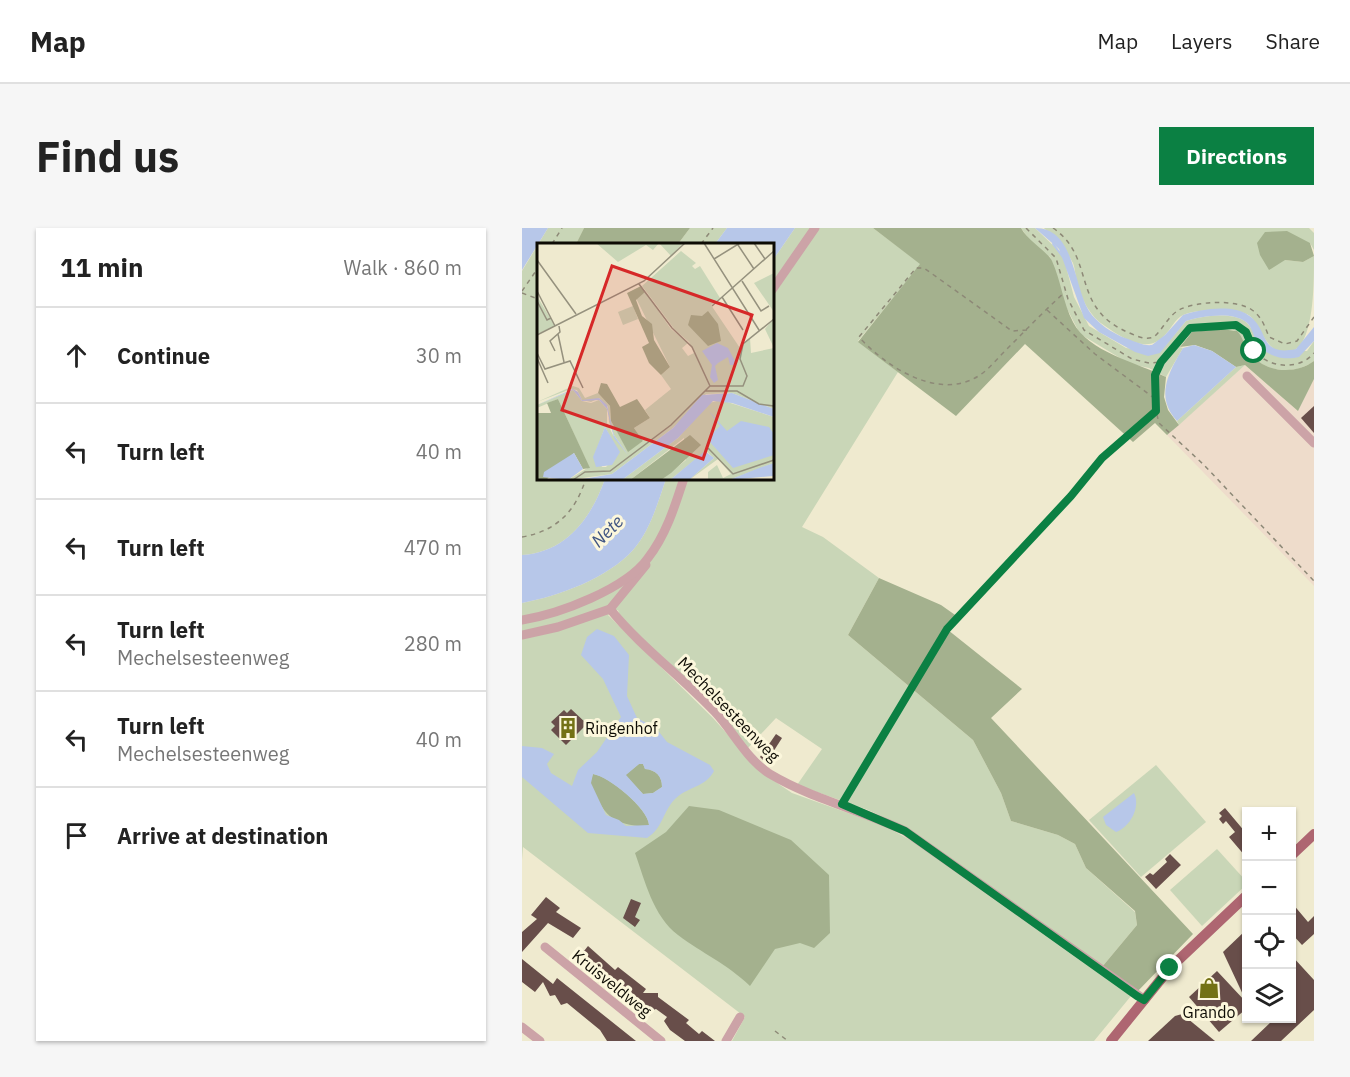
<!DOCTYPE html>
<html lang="en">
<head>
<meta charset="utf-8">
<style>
  body { margin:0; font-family:"IBM Plex Sans",sans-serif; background:#f6f6f6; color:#222 }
  .controls { position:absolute; right:18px; bottom:18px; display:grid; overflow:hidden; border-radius:0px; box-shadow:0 2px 4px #0004 }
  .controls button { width:54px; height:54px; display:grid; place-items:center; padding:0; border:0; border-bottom:2px solid #e0e0e0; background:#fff; color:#222; font:30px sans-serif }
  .stop { position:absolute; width:18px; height:18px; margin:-14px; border:4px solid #0b8043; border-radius:50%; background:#fff }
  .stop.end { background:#0b8043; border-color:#fff; box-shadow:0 2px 6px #0008 }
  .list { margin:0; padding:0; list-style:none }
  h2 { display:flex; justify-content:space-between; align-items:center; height:78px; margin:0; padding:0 24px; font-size:26px }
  h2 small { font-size:20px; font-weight:400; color:#767676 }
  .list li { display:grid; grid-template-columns:39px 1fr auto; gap:18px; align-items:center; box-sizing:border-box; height:96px; padding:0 24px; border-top:2px solid #e0e0e0 }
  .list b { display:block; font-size:22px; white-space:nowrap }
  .list p { margin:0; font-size:20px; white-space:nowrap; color:#767676 }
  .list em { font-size:20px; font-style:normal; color:#767676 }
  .icon { flex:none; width:33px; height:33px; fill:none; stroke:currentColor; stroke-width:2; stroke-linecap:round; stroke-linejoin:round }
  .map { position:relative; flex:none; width:792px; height:813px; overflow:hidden; border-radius:0px }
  header { display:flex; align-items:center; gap:36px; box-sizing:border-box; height:84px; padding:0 30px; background:#fff; border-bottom:2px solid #e0e0e0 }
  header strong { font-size:28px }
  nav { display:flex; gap:33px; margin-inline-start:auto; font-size:21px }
  .intro { display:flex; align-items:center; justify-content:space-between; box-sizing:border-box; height:144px; padding:0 36px }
  h1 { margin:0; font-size:42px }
  .button { padding:15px 27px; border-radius:0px; background:#0b8043; color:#fff; font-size:21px; font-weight:700 }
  main { display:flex; gap:36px; padding:0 36px }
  aside { flex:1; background:#fff; border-radius:0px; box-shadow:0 2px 4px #0004 }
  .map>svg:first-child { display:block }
  .industrial { fill:#eedccb }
  .green { fill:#c9d6b7 }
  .forest { fill:#a4b18e }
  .water { fill:#b7c7e9; fill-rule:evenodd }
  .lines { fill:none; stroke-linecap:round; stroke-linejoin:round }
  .stream { stroke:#b7c7e9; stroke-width:2 }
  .building { fill:#684e4a }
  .path { stroke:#8d8977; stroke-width:1.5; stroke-dasharray:4.5 4.5; stroke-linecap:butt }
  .minor { stroke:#cca3a7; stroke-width:9 }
  .major { stroke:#ae6671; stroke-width:10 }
  .route { stroke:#0b8043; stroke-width:8 }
  .labels { text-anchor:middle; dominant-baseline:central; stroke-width:6; stroke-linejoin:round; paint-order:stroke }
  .street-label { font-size:16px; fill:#0d0b04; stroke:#fcf7dc }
  .poi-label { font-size:16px; fill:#0d0b04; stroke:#fcf7dc; text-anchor:start }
  .water-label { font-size:18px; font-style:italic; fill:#405583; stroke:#fcf7dc }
  .inset-road { fill:none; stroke:#95917e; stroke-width:1.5 }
  .view { fill:#d62828; fill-opacity:0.15; stroke:#d62828; stroke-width:3 }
  .inset-edge { fill:none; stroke:#0d0b04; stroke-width:3 }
</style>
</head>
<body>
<header>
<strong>Map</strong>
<nav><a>Map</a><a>Layers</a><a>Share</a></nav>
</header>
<div class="intro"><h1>Find us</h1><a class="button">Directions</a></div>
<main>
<aside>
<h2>11 min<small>Walk · 860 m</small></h2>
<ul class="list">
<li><svg class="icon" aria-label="ahead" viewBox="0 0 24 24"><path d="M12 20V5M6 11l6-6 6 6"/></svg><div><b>Continue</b></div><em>30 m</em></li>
<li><svg class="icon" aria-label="left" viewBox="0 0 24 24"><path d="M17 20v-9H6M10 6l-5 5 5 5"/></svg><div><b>Turn left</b></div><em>40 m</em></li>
<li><svg class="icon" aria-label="left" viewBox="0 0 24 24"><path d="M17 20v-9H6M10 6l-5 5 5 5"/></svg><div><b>Turn left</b></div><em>470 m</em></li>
<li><svg class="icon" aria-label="left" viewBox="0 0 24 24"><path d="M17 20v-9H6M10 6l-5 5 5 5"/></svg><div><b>Turn left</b><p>Mechelsesteenweg</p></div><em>280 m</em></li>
<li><svg class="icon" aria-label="left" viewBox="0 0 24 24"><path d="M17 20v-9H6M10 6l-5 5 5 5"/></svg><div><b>Turn left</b><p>Mechelsesteenweg</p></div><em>40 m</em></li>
<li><svg class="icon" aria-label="arrive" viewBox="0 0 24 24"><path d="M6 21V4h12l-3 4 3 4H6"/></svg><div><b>Arrive at destination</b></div></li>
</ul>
</aside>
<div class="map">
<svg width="792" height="813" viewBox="0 0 792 813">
  <rect width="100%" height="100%" fill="#efeacf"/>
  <path class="industrial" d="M723,137L776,183L792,151V358L645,207Z"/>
  <g class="green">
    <path d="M26,0H62L54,16H16V250L83,251C69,290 45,324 0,327V43Z"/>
    <path d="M168,0H205L193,16H156Z"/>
    <path d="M273,0H351L399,36L336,113L376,144L280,299L301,309L357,350L326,407L451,512L479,565L489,593L536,607L553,616L564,640L613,684L615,697L580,739L385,600L346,582L275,557L300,521L254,490L226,520L98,389L96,382L86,387L191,490L239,544L270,565L365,599L402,620L609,768L572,813H210L223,789L1,619L0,632V375C37,368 86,350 111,322C128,303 136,274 144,251L250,250L251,32Z"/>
    <path d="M499,0H513L541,27L552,69L567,98L604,120L638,124L664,93C679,88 713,83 725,95C733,103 735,114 743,123H785L792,113V133C773,147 745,145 729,127C721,119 721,106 710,101C700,98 677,101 668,105L658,119L661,120L644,149L627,140L608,136L558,106L541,73L528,29L512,18Z"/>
    <path d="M522,0H787L792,5V22L788,15L763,32L781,34L792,28C792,55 792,101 777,119C748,140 740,98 728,88C721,83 710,82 702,82C689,82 673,82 661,87C653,91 649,101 643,107C626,127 600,110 583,98C567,88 559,70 555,53C553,47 553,40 551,35C545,23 531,10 522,0Z"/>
    <path d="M723,137L657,197L655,193L714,139Z"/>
    <path d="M634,537L684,594L619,649L567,592Z"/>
    <path d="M695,621L724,653V657L680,698L648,662Z"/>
  </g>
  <g class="forest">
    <path d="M62,0H168L156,16H54Z"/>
    <path d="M351,0H499C506,13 526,24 530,33C539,53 541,75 551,94C566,124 616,135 644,149L642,169L646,182L657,197L645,207L633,195L611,214L503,116L434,188L336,114L398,36Z"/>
    <path d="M765,3L788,15L792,28L781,34L763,32L747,42L738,27L735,15L743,4Z"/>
    <path d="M698,101L715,103C721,109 722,117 727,124C742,145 773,147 792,133V151L776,183L723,137L714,139L690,123L673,117L658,119L670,104Z"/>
    <path d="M357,350L419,377L436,389L426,402L500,461L469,490L671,706L614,765L580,739L615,697L613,683L564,640L553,616L536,607L489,593L479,565L451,512L326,407Z"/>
    <path d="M117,536H121L123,541C134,542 140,548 140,559L131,565L121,566L103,547Z"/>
    <path d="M71,546C87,548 126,581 127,597L124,599C88,596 82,587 68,555Z"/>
    <path d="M167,578L197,582L269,612L307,647L308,705L292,720L278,715L253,721L228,758C204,735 181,726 156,707C131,688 123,653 113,625L144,604Z"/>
  </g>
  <g class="water">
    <path d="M0,0H26L0,42Z"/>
    <path d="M205,0H273L251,32L250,16H193Z"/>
    <path d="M513,0C553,0 551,57 567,83C575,95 590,105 603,110C612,113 621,118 630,117L643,107L661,87C678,81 711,76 726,87C748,101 736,129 774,121L792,99V113L777,129C763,133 743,128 735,115C731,108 731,100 724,94C711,83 679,88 664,93L638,125L626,128L613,124L577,104L562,90L537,21Z"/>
    <path d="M672,117L690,123L714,139L655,193C633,169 646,145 661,120Z"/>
    <path d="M83,251H144C136,274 128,303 111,322C86,350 37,368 0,375V327C45,324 69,290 83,251Z"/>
    <path d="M75,401L92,408L107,427L105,468L115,490L134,500L145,514L188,537L192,543C184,559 165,559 153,571C141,583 141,600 125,610L66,605L0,549V518L20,520L32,526L25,536L29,545L50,558L56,542L75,524L99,489L81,451L59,427L65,409ZM117,536H121L123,541C134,542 140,548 140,559L131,565L121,566L104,547ZM71,546C87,549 126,580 127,597L104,598L97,592L84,587L69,555Z"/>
    <path d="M612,565C619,579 608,599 594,604L584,597L581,589Z"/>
  </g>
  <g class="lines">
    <path class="stream" d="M531,16L544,33"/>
  </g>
  <g class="building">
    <path d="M792,178V205L779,190Z"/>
    <path d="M49,481L65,496L44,517L29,502L33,498L29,494L42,482L45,485Z"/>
    <path d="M254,506L260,510L244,535L238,529Z"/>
    <path d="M703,580L724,605V629L707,609L713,604L704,593L701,596L697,591L700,588L697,585Z"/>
    <path d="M648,626L659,637L634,661L623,649L628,645L631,647L645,634L643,631Z"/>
    <path d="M24,669L38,680L34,684L59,700L51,710L26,695L0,724V704L15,691L9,687Z"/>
    <path d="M109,671L119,675L113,689L118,692L113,699L101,690Z"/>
    <path d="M770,675L786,694L792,688V706L780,717L770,706Z"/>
    <path d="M724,702V773L701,724Z"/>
    <path d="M66,718L93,742L96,739L124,761L121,765H136V769L167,792L164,795L177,806L180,803L193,813H163L148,802L142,793L145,789L134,781L126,784L108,769L110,767L93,754L91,756L58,728Z"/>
    <path d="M770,728L792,752V782L759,813H729L753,790H770Z"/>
    <path d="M0,731L31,756L35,750L114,813H85L78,802L45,775L39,777L33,767L28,768L21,754L13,764L0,754Z"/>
    <path d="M695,743L724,774V781L697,804L667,769Z"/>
    <path d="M660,786L693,813H626L653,788Z"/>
  </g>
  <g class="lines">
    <g class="path">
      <path d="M504,0L534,30L546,71L562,102L610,131L627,135L639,134L668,100L698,96L718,98C726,106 725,116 732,123C747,140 777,143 792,125"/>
      <path d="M531,0C576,31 546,81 610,106C617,109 624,112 632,109C641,101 646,88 657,82C674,73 715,71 730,82C740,89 743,99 747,109L763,116L775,113L792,89"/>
      <path d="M30,16L40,0"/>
      <path d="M179,16L191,0"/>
      <path d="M0,63L16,40"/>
      <path d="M0,65L16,71"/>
      <path d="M525,82L573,126L632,170"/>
      <path d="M505,102L490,103L402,40H394L337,109C364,139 418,174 458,147C467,141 474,132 481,125C502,104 522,83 543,64"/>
      <path d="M639,134L633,147L634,183L637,195L681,236L792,353"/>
      <path d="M0,309C35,303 54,283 64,250"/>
      <path d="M323,571L425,401L549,268L581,230L634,183"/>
      <path d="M253,803L266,813"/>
    </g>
    <g class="minor">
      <path d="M250,62L293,0"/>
      <path d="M725,148L792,215"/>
      <path d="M88,381C119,419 159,448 193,484C211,503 225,532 248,546C290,571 339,582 383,603L623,772"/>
      <path d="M88,381L124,337"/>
      <path d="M0,392C37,386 104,361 126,330C144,307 153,278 162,250"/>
      <path d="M0,407L36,399L88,381"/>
      <path d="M23,719L139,813"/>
      <path d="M0,799L18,813"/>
      <path d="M204,813L218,789"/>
    </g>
    <g class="major">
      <path d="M770,627L792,606"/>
      <path d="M589,813L648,740L724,668"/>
    </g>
  </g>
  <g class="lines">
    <path class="route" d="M648,740L622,772L615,768L383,603L320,576L425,401L549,268L580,230L634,183L633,147L639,134L668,100L714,97L724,104L732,123"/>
  </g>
  <defs>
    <symbol id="building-bare" viewBox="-9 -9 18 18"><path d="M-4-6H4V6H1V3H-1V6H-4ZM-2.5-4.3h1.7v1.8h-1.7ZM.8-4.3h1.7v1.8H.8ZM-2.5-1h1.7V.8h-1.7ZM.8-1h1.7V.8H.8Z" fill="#737115" stroke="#fcf7dc" stroke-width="2.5" paint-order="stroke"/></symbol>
    <symbol id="shop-bare" viewBox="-9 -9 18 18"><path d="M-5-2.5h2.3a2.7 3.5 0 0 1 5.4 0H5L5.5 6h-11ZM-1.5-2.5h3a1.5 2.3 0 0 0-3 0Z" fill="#737115" stroke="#fcf7dc" stroke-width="2.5" paint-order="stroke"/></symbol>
  </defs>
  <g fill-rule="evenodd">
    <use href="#building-bare" x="31" y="485" width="30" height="30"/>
    <use href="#shop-bare" x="672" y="745" width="30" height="30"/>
  </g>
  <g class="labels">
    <g class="street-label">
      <text transform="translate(207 481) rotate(46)">Mechelsesteenweg</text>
      <text transform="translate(90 755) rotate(39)">Kruisveldweg</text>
    </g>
    <g class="poi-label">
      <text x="63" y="500">Ringenhof</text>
      <text x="687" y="784" text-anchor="middle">Grando</text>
    </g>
    <g class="water-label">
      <text transform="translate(85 303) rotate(-45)">Nete</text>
    </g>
  </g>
  <g transform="translate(15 15)">
    <rect width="237" height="237" fill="#efeacf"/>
    <path d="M59,0H146L134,13L122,0L116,7L109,2L81,19ZM144,8L159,20L155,23L158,26L163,23L183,55L174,62L203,105L222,86L213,95L214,110L237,105L228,86L237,75V166L195,150L169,151L136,185L75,231L31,237L52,224L21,156L0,165V162L36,147L45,158L54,160L62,157L70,166V180L76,192L91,212L77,192L72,179L71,164L62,155L54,159L45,157L40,147L34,146L0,159L36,143L42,145L48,155L61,150L73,163L74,178L91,208L106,198L97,185L113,175L108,167L134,146L124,132L133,124L99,55L108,49L134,86L151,100L145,105L151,113L157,110L152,99L138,87L105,43ZM68,184L82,210L69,224H65L58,211ZM237,30V69L217,40ZM0,53L18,83L0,91ZM96,63L101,76L86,82L81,69ZM184,157L237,174V220L192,237H171V229L180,222L186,235L194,231L181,216L152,237L177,215L169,208L133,237H124L149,217L147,195L93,237H85L141,195L172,160Z" fill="#c9d6b7" fill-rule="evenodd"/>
    <path d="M104,43L108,49L99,57L105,73L115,81L117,97L133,124L124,132L112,120L105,104L112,100L90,50ZM171,68L181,81L184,98L171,103L151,82L154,72L165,73ZM64,140L70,141L83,164L100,156L113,175L97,185L106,198L91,209L74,178L73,163L61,150ZM21,156L53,225L46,226L37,210L9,237H0V170H14L10,160ZM153,192L164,202L134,230L124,237H93Z" fill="#a4b18e"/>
    <path d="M180,100L191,105L200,122H193L191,114L181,120L178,123L181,137L177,140L173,134L175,122L165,108ZM36,146L41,149L45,157L62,155L70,162L77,192L91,212L77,195L70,166L62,157L45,158L36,147L0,162ZM195,150L237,166V174L195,160L176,158L141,195L85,237H40L75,231L136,185L165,152ZM172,168L190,188L204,178L232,184L237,191V212L196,225L173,199L175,191L183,183ZM68,184L83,209L75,222L59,224L56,214ZM168,208L177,215L152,237H133ZM37,210L46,226L31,237L6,234L7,229ZM237,220L236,233L192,237L222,225Z" fill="#b7c7e9"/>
    <path class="inset-road" d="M167,0L222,87M217,0L228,16M201,2L217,26M177,16L203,0M0,17L39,71M205,38L224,68L232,63M102,41L135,85L155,104L173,143M0,48L18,83M185,54L206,87M0,58L10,77L14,75M175,63L237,8M21,91L27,119M0,92L107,38L148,0M18,108L13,98L23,89L22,83M0,110L8,126L33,118L46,145M0,115L11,140M168,148H200L222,161L237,163M171,205L196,231L237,217M36,237L48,229L73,228L134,182L173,143H206L210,133L203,116L206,101L237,76"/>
    <path class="view" d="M75,23L215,72L166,216L25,167Z"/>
    <rect width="237" height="237" class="inset-edge"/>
  </g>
</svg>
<div class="controls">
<button>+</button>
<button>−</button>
<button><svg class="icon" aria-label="locate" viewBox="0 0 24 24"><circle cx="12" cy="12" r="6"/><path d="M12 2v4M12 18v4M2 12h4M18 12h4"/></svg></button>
<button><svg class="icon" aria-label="layers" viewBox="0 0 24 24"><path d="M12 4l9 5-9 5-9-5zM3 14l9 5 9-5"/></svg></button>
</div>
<div class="stop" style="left:732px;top:123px"></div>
<div class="stop end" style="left:648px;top:740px"></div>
</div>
</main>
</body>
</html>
